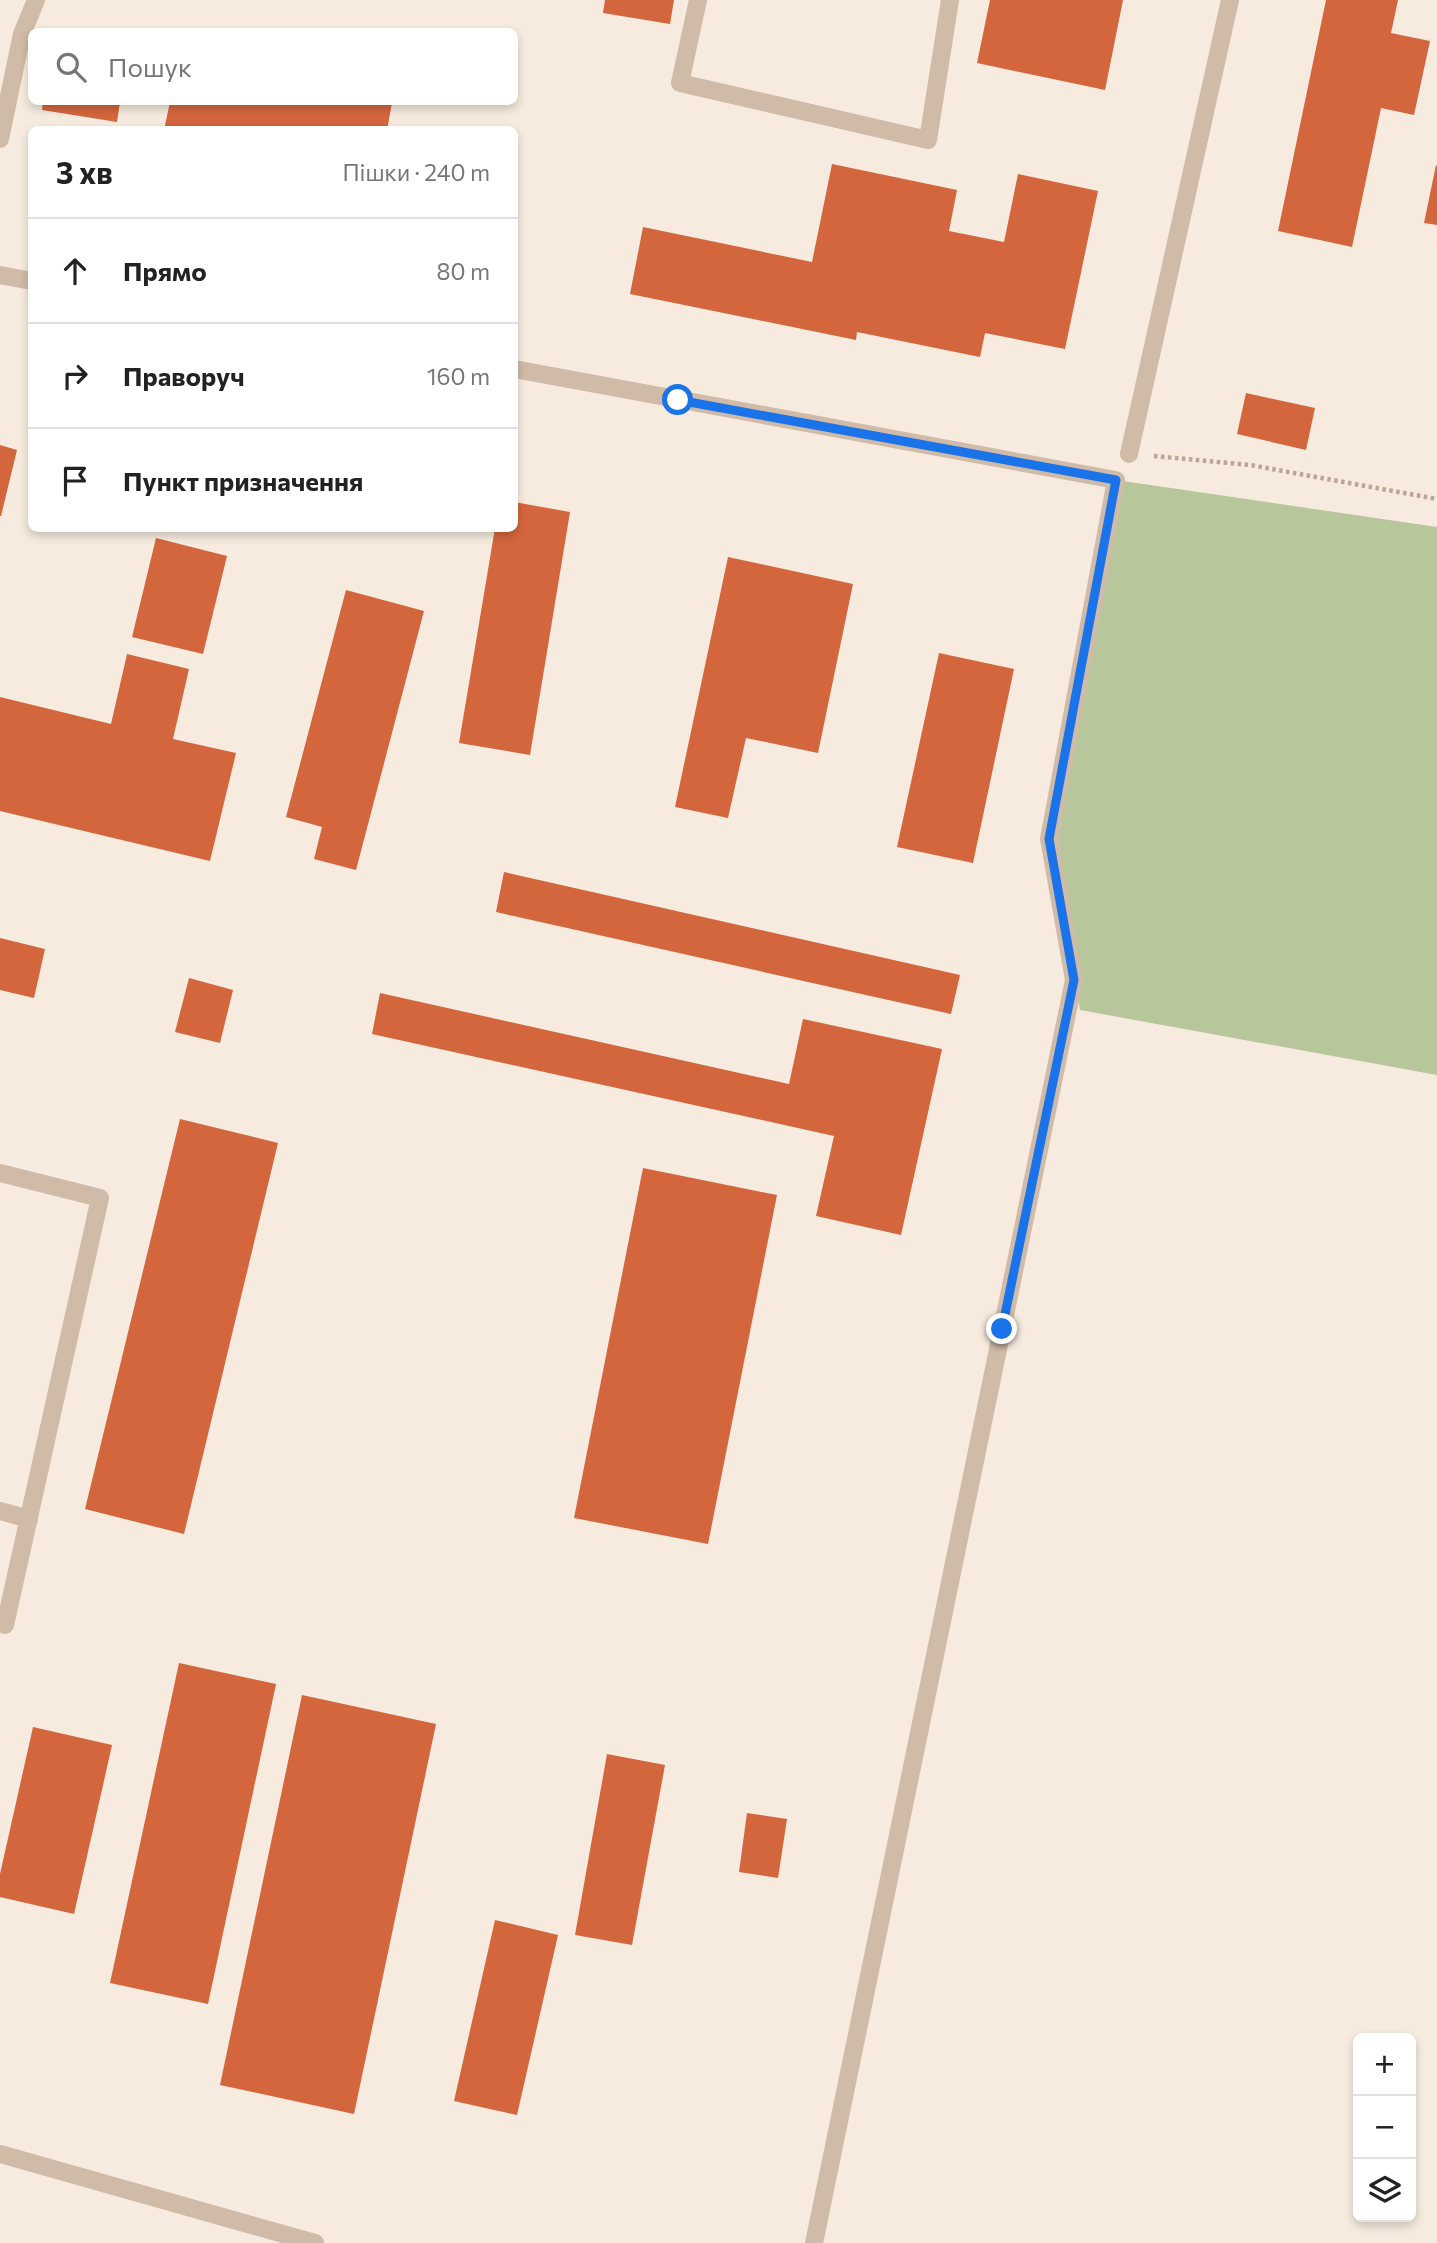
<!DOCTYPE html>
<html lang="uk">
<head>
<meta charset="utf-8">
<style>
  body { margin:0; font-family:Commissioner,sans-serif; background:#f6f6f6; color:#222 }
  .controls { position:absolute; right:21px; bottom:21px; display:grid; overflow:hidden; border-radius:10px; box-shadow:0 4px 10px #0003 }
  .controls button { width:63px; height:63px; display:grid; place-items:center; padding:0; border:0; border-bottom:2px solid #e0e0e0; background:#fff; color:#222; font:35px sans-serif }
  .stop { position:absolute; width:21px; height:21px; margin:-16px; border:5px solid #1a73e8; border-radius:50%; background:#fff }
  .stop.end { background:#1a73e8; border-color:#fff; box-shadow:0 2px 7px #0008 }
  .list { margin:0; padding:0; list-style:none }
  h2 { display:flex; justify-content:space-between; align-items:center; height:91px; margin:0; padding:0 28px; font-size:30px }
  h2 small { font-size:23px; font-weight:400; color:#767676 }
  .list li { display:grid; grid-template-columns:46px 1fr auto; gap:21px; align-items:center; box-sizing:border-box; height:105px; padding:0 28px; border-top:2px solid #e0e0e0 }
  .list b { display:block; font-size:26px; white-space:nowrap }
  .list em { font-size:23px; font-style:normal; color:#767676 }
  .icon { flex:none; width:38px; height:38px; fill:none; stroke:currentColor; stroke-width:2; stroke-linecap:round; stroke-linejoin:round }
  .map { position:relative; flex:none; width:1437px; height:2243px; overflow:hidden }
  .search { position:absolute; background:#fff; box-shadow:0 4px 10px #0003; left:28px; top:28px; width:490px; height:77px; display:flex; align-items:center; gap:18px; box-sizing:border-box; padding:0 24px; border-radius:10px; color:#767676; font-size:26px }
  .panel { position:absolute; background:#fff; box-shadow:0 4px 10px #0003; left:28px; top:126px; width:490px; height:406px; border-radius:10px }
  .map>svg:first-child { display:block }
  .green { fill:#b7c79b }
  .building { fill:#d4663d }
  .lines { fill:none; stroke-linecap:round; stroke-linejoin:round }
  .path { stroke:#bca592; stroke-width:4.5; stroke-dasharray:3.5 3.5; stroke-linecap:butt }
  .service { stroke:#d0bba8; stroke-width:18 }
  .route { stroke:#1a73e8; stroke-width:9 }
</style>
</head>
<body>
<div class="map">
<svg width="1437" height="2243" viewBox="0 0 1437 2243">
  <rect width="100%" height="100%" fill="#f6ebde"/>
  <path class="green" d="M1116,480L1437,527V1075L1080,1010L1050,839Z"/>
  <g class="building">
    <path d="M605,0H674L670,24L603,13Z"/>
    <path d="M990,0H1123L1105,90L977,63Z"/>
    <path d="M1326,0H1398L1391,33L1430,41L1414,115L1381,108L1352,247L1278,231Z"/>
    <path d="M43,102H120L117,122L42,110Z"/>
    <path d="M170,102H382L392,103L387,130H164Z"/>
    <path d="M832,164L957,190L949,231L1004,242L1018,174L1098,191L1065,349L985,333L980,357L857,332L856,340L630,294L643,227L812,262Z"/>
    <path d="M1436,165L1437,166V225L1424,223Z"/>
    <path d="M1246,393L1315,408L1306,450L1237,434Z"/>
    <path d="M0,445L17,450L1,516H0Z"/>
    <path d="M514,502L570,512L530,755L459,743L495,528H514Z"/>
    <path d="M156,538L227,556L203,654L132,637Z"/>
    <path d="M728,557L853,584L818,753L746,738L728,818L675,807Z"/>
    <path d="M346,590L424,611L356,870L314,859L322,827L286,817Z"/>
    <path d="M939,653L1014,669L973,863L897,847Z"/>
    <path d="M127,654L189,669L173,739L236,753L210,861L0,811V697L111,724Z"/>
    <path d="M504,872L960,975L951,1014L496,912Z"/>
    <path d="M0,938L45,949L34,998L0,990Z"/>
    <path d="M189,978L233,990L220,1043L175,1032Z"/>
    <path d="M380,993L789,1084L803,1019L942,1049L901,1235L816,1216L834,1136L372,1034Z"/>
    <path d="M180,1119L278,1143L184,1534L85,1509Z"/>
    <path d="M643,1168L777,1195L708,1544L574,1518Z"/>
    <path d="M179,1663L276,1684L208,2004L110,1983Z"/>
    <path d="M302,1695L436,1724L354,2114L220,2085Z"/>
    <path d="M33,1727L112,1745L74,1914L0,1897V1874Z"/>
    <path d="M607,1754L665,1765L632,1945L575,1935Z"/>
    <path d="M747,1813L787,1819L778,1878L739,1872Z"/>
    <path d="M495,1920L558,1935L517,2115L454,2101Z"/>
  </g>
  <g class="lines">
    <path class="path" d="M1154,456L1250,465L1437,499"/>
    <g class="service">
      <path d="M698,0L680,83L928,140L950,0"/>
      <path d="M0,139L22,34L36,0"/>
      <path d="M0,275L32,281"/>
      <path d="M514,369L1116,480L1049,839L1074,980L814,2243"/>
      <path d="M1129,454L1230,0"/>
      <path d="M0,1173L100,1198L5,1625"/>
      <path d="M0,1511L29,1519"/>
      <path d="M0,2154L315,2243"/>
    </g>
  </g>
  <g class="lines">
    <path class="route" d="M678,400L1116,480L1049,839L1074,980L1002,1329"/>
  </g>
</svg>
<div class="controls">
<button>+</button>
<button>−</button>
<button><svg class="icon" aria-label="layers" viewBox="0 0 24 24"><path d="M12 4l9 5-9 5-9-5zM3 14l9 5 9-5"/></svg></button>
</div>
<div class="stop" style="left:678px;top:400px"></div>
<div class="stop end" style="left:1002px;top:1329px"></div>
<div class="search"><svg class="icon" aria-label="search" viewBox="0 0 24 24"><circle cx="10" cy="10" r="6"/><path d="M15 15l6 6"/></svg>Пошук</div>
<section class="panel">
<h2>3 хв<small>Пішки · 240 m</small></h2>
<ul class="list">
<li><svg class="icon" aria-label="ahead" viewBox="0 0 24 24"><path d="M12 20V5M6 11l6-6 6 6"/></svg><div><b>Прямо</b></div><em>80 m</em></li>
<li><svg class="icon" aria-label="right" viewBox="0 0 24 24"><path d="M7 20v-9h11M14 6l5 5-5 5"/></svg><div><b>Праворуч</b></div><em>160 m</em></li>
<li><svg class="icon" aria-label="arrive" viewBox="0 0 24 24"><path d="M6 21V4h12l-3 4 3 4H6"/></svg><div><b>Пункт призначення</b></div></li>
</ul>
</section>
</div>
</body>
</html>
